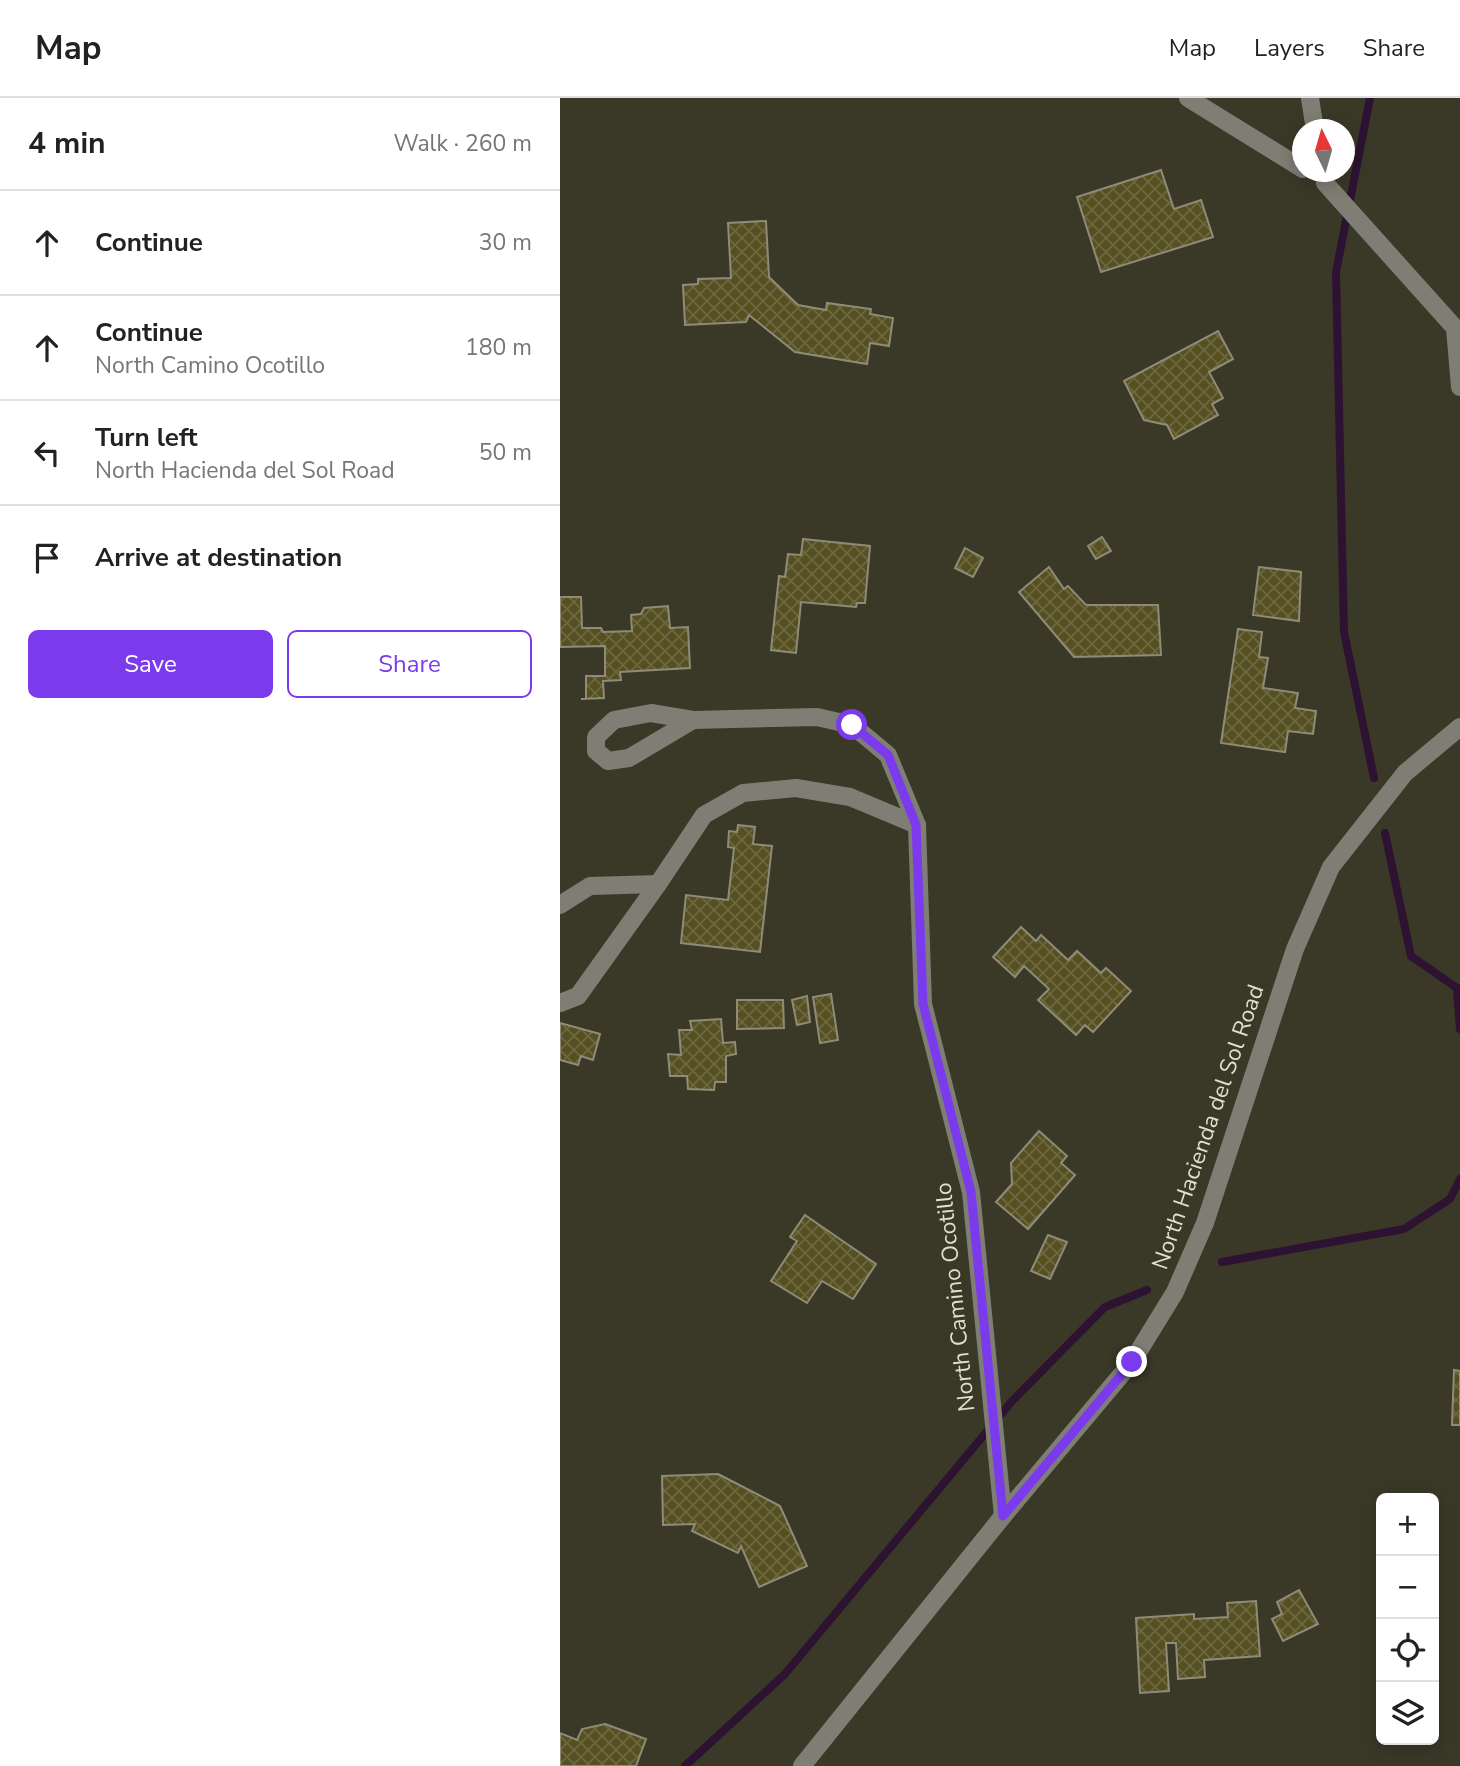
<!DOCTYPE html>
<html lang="en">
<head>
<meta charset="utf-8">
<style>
  body { margin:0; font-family:"Nunito Sans",sans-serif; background:#f2f2f2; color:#222 }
  .controls { position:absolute; right:21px; bottom:21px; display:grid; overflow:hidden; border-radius:10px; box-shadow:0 4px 18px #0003 }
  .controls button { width:63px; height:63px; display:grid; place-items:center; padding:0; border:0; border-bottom:2px solid #e0e0e0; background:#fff; color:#222; font:35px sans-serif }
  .compass { position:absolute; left:732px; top:21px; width:63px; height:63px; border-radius:50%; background:#fff; box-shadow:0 4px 18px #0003; rotate:355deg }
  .stop { position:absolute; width:21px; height:21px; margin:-16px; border:5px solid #7c3aed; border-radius:50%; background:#fff }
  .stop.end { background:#7c3aed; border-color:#fff; box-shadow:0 2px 7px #0008 }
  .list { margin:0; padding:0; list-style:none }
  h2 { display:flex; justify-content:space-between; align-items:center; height:91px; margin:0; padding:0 28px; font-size:30px }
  h2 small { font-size:23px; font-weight:400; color:#767676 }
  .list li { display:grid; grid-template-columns:46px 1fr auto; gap:21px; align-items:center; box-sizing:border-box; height:105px; padding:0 28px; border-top:2px solid #e0e0e0 }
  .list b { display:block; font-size:26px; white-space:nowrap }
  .list p { margin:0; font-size:23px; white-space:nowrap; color:#767676 }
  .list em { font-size:23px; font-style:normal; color:#767676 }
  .actions { display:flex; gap:14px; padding:21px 28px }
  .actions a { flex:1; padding:16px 0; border:2px solid #7c3aed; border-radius:10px; text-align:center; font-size:24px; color:#7c3aed }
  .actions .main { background:#7c3aed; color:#fff }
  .icon { flex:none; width:38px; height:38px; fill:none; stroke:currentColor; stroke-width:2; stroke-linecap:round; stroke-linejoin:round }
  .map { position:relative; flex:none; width:900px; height:1668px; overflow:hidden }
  header { display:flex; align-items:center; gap:42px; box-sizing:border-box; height:98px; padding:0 35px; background:#fff; border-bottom:2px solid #e0e0e0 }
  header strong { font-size:33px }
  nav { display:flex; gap:38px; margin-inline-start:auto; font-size:24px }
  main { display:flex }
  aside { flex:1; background:#fff }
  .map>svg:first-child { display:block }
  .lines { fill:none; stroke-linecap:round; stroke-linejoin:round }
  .stream { stroke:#2d1331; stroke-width:8 }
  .building { fill:url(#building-cross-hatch); stroke:#8e8c78; stroke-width:2 }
  .minor { stroke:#7f7e75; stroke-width:18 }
  .route { stroke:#7c3aed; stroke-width:9 }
  .labels { text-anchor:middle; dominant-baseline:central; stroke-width:7; stroke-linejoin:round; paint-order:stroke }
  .street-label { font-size:23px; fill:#dfded3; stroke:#3a3827 }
</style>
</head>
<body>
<header>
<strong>Map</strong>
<nav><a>Map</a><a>Layers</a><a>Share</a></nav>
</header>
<main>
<aside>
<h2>4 min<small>Walk · 260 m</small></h2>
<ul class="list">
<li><svg class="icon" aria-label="ahead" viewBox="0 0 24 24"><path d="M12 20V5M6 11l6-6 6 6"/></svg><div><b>Continue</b></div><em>30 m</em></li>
<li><svg class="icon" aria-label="ahead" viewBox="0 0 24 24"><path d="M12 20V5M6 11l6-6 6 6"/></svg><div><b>Continue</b><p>North Camino Ocotillo</p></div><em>180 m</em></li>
<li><svg class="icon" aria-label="left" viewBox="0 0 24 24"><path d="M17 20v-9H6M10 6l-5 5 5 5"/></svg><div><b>Turn left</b><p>North Hacienda del Sol Road</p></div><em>50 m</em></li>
<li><svg class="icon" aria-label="arrive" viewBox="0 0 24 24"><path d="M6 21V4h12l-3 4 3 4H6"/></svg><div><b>Arrive at destination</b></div></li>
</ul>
<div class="actions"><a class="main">Save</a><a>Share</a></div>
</aside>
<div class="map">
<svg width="900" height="1668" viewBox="0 0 900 1668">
  <defs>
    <pattern id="building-cross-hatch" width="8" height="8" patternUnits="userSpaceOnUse" patternTransform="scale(1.75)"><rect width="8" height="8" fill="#554f21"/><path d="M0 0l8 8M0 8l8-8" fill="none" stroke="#6d6840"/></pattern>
  </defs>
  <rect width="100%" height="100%" fill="#3a3827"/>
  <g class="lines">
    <g class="stream">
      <path d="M810,0L776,174L784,534L814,680"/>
      <path d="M825,735L851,858L897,890L900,931"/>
      <path d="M662,1164L844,1131L890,1101L900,1081"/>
      <path d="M125,1668L225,1576L453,1302L545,1209L587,1192"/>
    </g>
  </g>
  <g class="building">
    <path d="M601,72L614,111L641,102L653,139L541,174L517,99Z"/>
    <path d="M206,123L209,179L238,207L266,212L267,205L311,211L310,216L333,220L329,248L310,245L307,266L235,254L189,217L186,224L125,227L123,187L138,186V181L171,180L168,125Z"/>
    <path d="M658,233L673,261L649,274L663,300L652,306L658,317L614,341L607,327L584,322L564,283Z"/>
    <path d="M542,439L551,453L536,461L528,448Z"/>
    <path d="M243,441L310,448L305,505H297L296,509L241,504L236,555L211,552L219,478L225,479L228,456L241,457Z"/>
    <path d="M405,450L423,460L413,479L395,470Z"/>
    <path d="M489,469L504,491L508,488L526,507H598L601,557L514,559L459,494Z"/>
    <path d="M699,469L741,474L739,523L693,517Z"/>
    <path d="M0,499H21L22,530H41L43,534L72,533L71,517L81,516L84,510L108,508L110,530L128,529L130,570L60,574L61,582L43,583L44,600L21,601H26V578H45V548L0,549Z"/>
    <path d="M678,531L702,534L699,559L708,560L703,590L738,595L735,610L756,613L753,636L728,633L725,654L661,645Z"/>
    <path d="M178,727L195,729L193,746L212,748L200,854L121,845L126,797L168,802L174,750L168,749L169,733L177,734Z"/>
    <path d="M461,829L476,843L481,837L508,862L517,853L541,875L546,870L571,893L533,934L525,927L516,937L478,902L489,891L464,868L455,879L433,859Z"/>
    <path d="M271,896L278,942L260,945L253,899Z"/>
    <path d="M247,898L250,924L237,927L232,902Z"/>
    <path d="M177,902H223L224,930L177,931Z"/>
    <path d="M161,921L163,945L175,944L176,956L166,958V984H155L154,992L128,991L127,978H110L108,956L121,957L119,932H132L130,923Z"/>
    <path d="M0,925L40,936L33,962L21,958L18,967L0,962Z"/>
    <path d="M479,1033L507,1058L501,1065L515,1077L468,1131L436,1104L452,1086L451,1065Z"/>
    <path d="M245,1117L316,1166L293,1201L262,1183L247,1205L211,1183L237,1143L230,1139Z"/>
    <path d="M488,1137L507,1144L490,1181L471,1173Z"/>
    <path d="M894,1272L900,1273V1327H892Z"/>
    <path d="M158,1376L220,1408L247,1468L199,1489L181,1448L178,1455L132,1433L135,1426L103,1427L102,1378Z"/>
    <path d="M739,1492L758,1526L723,1543L712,1521L722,1516L717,1504Z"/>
    <path d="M696,1503L700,1558L644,1562L645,1579L618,1581L616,1545H606L609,1593L580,1595L576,1520L634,1516V1521L668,1519L667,1505Z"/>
    <path d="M45,1626L86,1641L76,1668H0V1635L17,1642L22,1631Z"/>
  </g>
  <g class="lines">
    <g class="minor">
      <path d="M628,0L743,71"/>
      <path d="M750,0L755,32"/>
      <path d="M763,74L765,85L895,230L900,289"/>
      <path d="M133,622L69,660L48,663L36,653V639L54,622L91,615L133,622L257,619L292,627L328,657L357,727L363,906L411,1094L443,1418"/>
      <path d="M0,807L30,788L98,786"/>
      <path d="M0,905L18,898L98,786L144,717L183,695L236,690L290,699L357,727"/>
      <path d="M242,1668L443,1418L572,1264L615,1194L645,1125L735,851L771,769L845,675L900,629"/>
    </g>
  </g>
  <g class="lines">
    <path class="route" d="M292,627L328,657L356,727L363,906L411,1094L443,1418L572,1264"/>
  </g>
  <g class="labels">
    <g class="street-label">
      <text transform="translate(648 1029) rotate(-71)">North Hacienda del Sol Road</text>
      <text transform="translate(395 1199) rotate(-96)">North Camino Ocotillo</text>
    </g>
  </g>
</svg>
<div class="controls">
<button>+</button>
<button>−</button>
<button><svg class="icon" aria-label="locate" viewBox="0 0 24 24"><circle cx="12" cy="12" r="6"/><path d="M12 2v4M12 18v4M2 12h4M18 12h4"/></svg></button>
<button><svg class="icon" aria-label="layers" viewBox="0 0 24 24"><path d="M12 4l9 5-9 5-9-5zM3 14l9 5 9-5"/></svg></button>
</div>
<svg class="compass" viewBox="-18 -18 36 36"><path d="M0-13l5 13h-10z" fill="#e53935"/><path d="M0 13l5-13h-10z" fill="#767676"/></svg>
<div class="stop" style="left:292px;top:627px"></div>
<div class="stop end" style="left:572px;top:1264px"></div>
</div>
</main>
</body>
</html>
